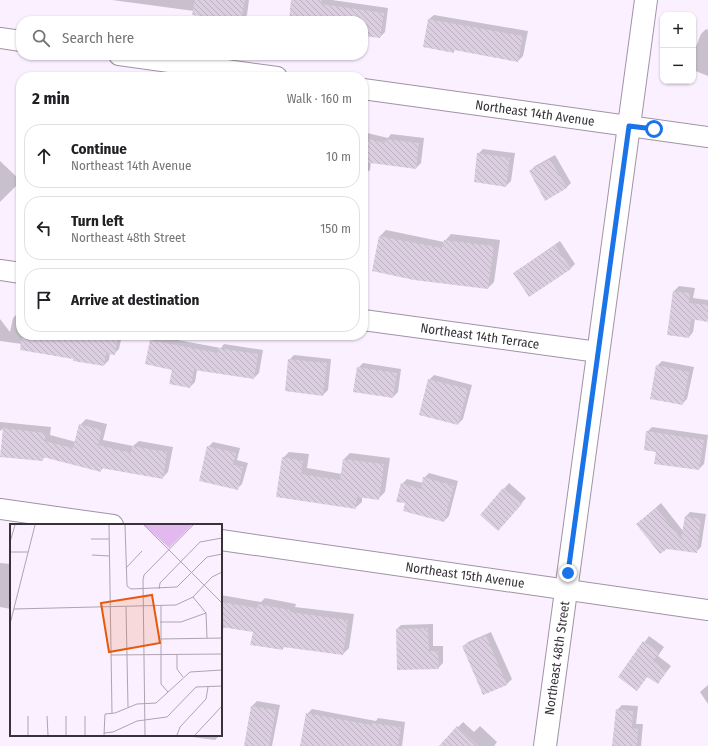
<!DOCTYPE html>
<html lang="en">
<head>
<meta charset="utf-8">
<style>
  body { margin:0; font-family:"Fira Sans Condensed",sans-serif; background:#f6f6f6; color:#202124 }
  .controls { position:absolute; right:12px; top:12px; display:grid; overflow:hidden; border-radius:8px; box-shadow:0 1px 3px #0004 }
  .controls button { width:36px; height:36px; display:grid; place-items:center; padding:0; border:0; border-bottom:1px solid #e0e0e0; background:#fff; color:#202124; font:20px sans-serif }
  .stop { position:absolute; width:12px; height:12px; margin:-9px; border:3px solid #1a73e8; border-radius:50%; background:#fff }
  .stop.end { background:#1a73e8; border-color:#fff; box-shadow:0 1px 4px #0008 }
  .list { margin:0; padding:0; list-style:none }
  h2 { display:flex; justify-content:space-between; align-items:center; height:52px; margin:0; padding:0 16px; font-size:17px }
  h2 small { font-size:13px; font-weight:400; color:#757577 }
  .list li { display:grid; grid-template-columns:26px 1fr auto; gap:12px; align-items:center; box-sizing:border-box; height:64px; margin:0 8px 8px; padding:0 8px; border:1px solid #e0e0e0; border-radius:16px }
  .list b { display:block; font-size:15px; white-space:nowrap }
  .list p { margin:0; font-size:13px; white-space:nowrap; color:#757577 }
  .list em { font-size:13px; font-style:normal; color:#757577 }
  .icon { flex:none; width:22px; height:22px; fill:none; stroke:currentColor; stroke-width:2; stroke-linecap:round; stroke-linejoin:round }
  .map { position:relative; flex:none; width:708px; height:746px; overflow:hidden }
  .search { position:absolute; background:#fff; box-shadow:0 1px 3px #0004; left:16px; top:16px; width:352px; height:44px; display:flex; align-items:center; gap:10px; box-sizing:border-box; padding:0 14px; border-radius:16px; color:#757577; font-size:15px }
  .panel { position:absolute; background:#fff; box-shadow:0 1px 3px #0004; left:16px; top:72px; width:352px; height:268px; border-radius:16px }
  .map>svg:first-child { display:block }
  .shadow { fill:#0003 }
  .building { fill:url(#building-back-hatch) }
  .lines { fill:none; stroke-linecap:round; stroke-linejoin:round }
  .minor-casing { stroke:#a093a5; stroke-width:22 }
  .tertiary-casing { stroke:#a093a5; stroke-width:24 }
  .minor { stroke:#fff; stroke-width:20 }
  .tertiary { stroke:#fff; stroke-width:22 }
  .route { stroke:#1a73e8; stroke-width:5 }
  .labels { text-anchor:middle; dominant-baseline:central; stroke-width:4; stroke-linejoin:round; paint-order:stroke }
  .street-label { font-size:13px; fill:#38323a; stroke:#fff }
  .inset-road { fill:none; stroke:#ada4b0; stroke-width:1 }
  .view { fill:#e8590c; fill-opacity:0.15; stroke:#e8590c; stroke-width:2 }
  .inset-edge { fill:none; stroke:#38323a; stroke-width:2 }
</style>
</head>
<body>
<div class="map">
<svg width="708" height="746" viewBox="0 0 708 746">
  <defs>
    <pattern id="building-back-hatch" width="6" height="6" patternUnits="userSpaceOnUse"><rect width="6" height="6" fill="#dccee1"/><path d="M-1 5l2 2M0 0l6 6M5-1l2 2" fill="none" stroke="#beb1c2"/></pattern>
  </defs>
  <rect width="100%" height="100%" fill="#fbf0ff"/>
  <g class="shadow">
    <path d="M112,0H249L247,15L241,21L194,14V11Z"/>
    <path d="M292,0H332L388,8L385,32L380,37L363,35V21H290Z"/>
    <path d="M434,15L528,31L523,56L518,61L456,49L453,52L429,19Z"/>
    <path d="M706,29L708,30V76L693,70V54L701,34Z"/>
    <path d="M363,132L388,138L391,134L424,138L421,163L416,168L371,162L370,170L363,175Z"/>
    <path d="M483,149L515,153L511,181L506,186L478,154Z"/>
    <path d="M555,155L571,183L566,188L530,171L535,166Z"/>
    <path d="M0,161L21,181L0,202Z"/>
    <path d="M386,230L444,242L451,234L500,240L494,282L488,288L380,236Z"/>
    <path d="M560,241L575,264L570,269L514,273Z"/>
    <path d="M679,286L695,288L693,298L708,300V319H695L693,332L689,337L674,291Z"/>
    <path d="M18,313H21V335H122L119,349L114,354L110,353L109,360L104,365L22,344L0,341V319L10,332L13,318Z"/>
    <path d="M156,336L221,348L224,344L263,350L259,373L254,378L197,370L195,382L190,387L151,341Z"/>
    <path d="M294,355L331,359L328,390L323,395L289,360Z"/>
    <path d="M662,361L694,367L687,399L682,404L657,366Z"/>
    <path d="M363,363L401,369L398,392L393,397L358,368Z"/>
    <path d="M434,375L472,385L463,419L458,424L429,380Z"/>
    <path d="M86,419L107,424L103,440L133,446L139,441L173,447L168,472L162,478L103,468L100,471L45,457L42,460L1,456L4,428L0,431V422L51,427L50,435L76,442L80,425Z"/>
    <path d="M652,427L708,435L704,464L699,469L657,451L647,432Z"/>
    <path d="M213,442L240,448L237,460L248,463L242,484L237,489L208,447Z"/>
    <path d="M289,452L309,454L307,468L342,474L344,459L350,453L390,458L385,492L378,499L362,496V502L355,508L277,496L283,458Z"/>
    <path d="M429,473L458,481L449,516L444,521L406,502L402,484L407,479L423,483L424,478Z"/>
    <path d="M509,483L526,498L503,525L481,515Z"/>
    <path d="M661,503L683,531L685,517L690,512L706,514L701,547L696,552L637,524Z"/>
    <path d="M0,563L11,564V609L0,607Z"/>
    <path d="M221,595L261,602L265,598L296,604L295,607L354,614L349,648L343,654L285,646L282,649L254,631L224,627L221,635Z"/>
    <path d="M433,624V646H443V663L438,668L397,629L401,625Z"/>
    <path d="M491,632L512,679L507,684L484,694L463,647L468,642Z"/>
    <path d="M649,636L664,647L658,656L671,666L658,683L648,676L637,690L619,677Z"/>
    <path d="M708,685V704L700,692Z"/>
    <path d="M257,701L280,705L272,746H245L252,706Z"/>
    <path d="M622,705L638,706L636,724H643L641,746H613L617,710Z"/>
    <path d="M312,709L376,721L378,718L405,722L402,746H301L307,714Z"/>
    <path d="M221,716H223L221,728Z"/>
    <path d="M463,722L474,732L480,726L497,742L494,746H446L443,743Z"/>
    <path d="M177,735H220L215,740Z"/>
  </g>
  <g class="building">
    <path d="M195,0H245L241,21L192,15Z"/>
    <path d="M291,0H322L321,4L384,13L380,38L363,36V21H289Z"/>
    <path d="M428,19L523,36L518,62L454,50V53L423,47Z"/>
    <path d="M363,138L385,143V139L419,143L416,169L363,162Z"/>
    <path d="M477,153L510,158L506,187L474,182Z"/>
    <path d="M550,159L567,188L545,201L529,171Z"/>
    <path d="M379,236L442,248L444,240L494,246L488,289L414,280L372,271Z"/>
    <path d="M555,245L571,269L529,297L513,273Z"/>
    <path d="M673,291L690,293L689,303L708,305V322L691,319L689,338L667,335Z"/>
    <path d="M22,335H118L115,355L106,354L104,366L73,361V359L20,350Z"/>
    <path d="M150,340L218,353V348L258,354L254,379L194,370L190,388L169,384L172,370L145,364Z"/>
    <path d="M288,359L327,363L323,396L285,391Z"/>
    <path d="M656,365L689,372L683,405L650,399Z"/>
    <path d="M357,367L397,373L393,398L353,392Z"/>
    <path d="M428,379L468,389L458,425L419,415Z"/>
    <path d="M79,424L102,430L98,445L131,453L132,446L167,452L163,479L101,468V472L43,457V461L0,457L3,428L45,433V441L73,448Z"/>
    <path d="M646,431L704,440L699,470L654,464L656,452L644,450Z"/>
    <path d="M207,446L236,453L233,465L243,467L238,490L199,481Z"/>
    <path d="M282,457L303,461L301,474L340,480L343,459L384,464L379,500L357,497L356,509L276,497Z"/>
    <path d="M423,477L454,486L444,522L403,511L405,503L396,502L401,483L421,489Z"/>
    <path d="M503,488L522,504L498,531L480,515Z"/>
    <path d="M656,508L681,539L685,516L701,519L697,553L667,549L660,554L636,524Z"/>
    <path d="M221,602L257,608L258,604L290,610V612L348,620L343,655L283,647V650L250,645L253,632L221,627Z"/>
    <path d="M428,628L429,651H438L439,669L397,670L396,629Z"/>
    <path d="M486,636L507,685L483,695L462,646Z"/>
    <path d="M643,641L660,652L653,661L667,671L658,684L647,677L637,691L618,677Z"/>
    <path d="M251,706L276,710L269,746H244Z"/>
    <path d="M616,709L633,711L632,728L638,729L637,746H612Z"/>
    <path d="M306,713L372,725V723L401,727L398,746H300Z"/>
    <path d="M457,726L478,746H439Z"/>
  </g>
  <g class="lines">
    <defs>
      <g id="minor">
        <path d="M0,38L21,41"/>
        <path d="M119,55L277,77"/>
        <path d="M363,89L708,137"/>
        <path d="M0,270L21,273"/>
        <path d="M363,320L598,352"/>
        <path d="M0,509L113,525"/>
        <path d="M221,540L708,610"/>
      </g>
      <path id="tertiary" d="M545,746L646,0"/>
    </defs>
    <use href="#minor" class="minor-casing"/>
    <use href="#tertiary" class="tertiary-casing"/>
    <use href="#minor" class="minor"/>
    <use href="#tertiary" class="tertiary"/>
  </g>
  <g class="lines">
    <path class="route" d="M568,573L629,126L654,129"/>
  </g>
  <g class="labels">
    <g class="street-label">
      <text transform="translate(535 113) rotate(8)">Northeast 14th Avenue</text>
      <text transform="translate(480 336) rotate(8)">Northeast 14th Terrace</text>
      <text transform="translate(465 575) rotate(8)">Northeast 15th Avenue</text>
      <text transform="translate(557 658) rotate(-82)">Northeast 48th Street</text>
    </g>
  </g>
  <g transform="translate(10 524)">
    <rect width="212" height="212" fill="#fbf0ff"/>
    <path d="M134,1H182L159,24Z" fill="#e1b9ee"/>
    <path class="inset-road" d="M99,1L102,189M115,1L117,62L121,65L167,63L197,33L212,30M134,1L212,79M81,15H99M0,18L5,1M0,28H18M82,31L99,32M116,44L132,27M149,65L150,59L190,18L212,14M183,73L196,89L197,114M151,82V160L158,168M116,83L118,183M4,85L166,81L183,73L202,53L212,48M150,98H171L196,89M0,100L25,1M151,115L212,114M101,131L212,130M167,131V145L173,153M18,192V211M37,192L38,211M56,192V211M75,192V211M94,209L103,208L127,197L157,193L186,163L212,162M94,211L95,190L105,189L127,180L146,179L180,148L212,146M135,211L133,56L134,51L183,1M167,211L170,203L196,175L198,163M185,211L212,182"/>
    <path class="view" d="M142,71L150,119L99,128L91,79Z"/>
    <rect width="212" height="212" class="inset-edge"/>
  </g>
</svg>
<div class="controls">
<button>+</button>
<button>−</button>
</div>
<div class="stop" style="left:654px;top:129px"></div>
<div class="stop end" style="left:568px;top:573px"></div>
<div class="search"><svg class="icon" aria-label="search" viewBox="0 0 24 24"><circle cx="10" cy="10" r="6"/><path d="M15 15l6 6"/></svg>Search here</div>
<section class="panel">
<h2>2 min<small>Walk · 160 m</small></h2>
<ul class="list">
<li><svg class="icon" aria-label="ahead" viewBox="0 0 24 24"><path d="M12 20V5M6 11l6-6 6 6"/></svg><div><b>Continue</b><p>Northeast 14th Avenue</p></div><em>10 m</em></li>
<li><svg class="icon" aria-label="left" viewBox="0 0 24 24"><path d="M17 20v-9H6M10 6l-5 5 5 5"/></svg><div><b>Turn left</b><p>Northeast 48th Street</p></div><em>150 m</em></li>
<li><svg class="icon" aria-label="arrive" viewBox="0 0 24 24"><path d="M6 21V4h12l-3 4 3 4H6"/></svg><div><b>Arrive at destination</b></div></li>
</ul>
</section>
</div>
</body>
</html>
